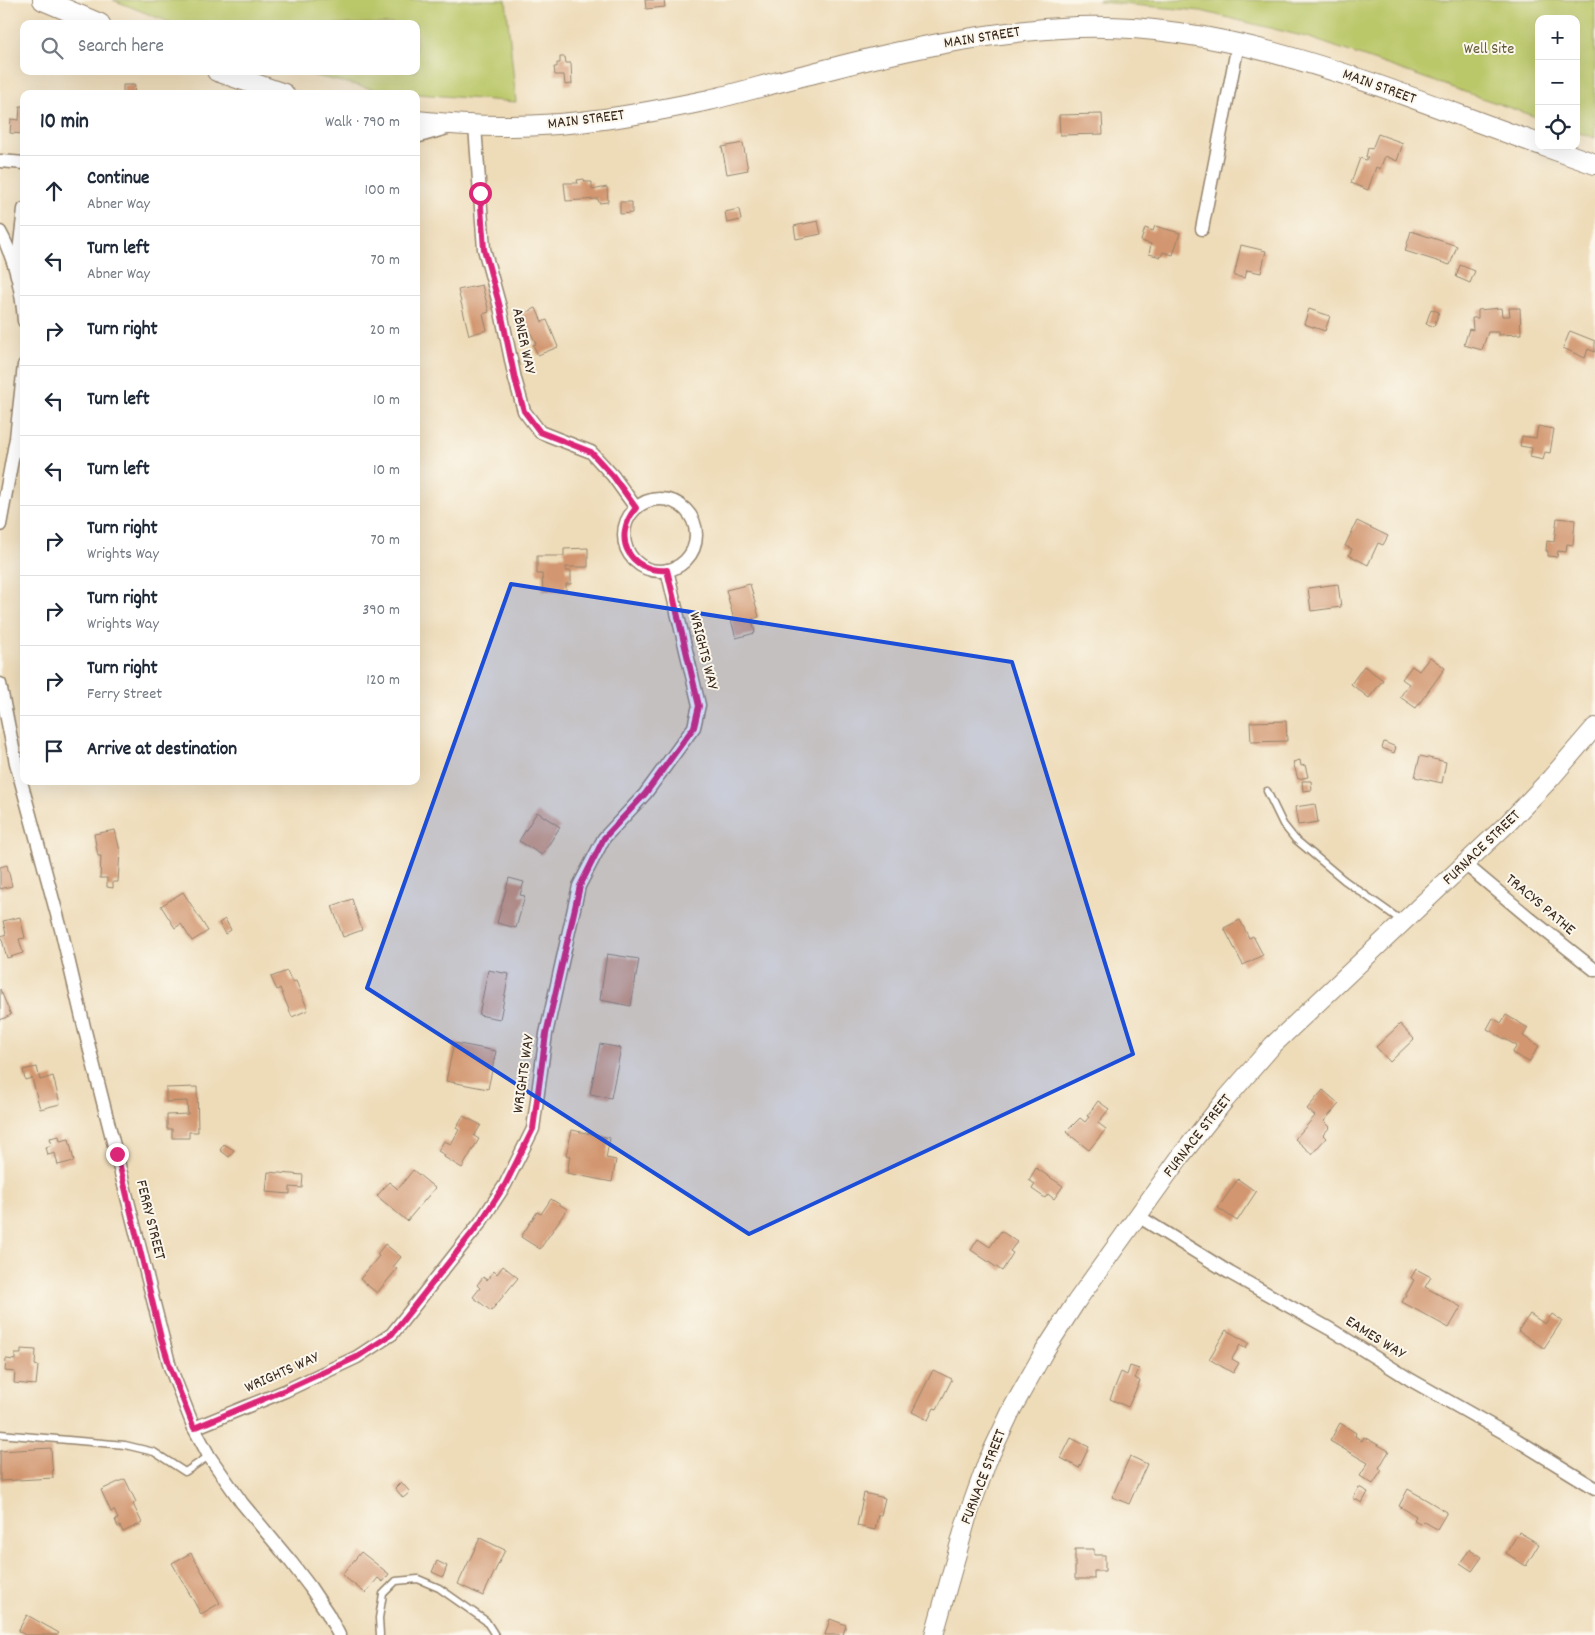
<!DOCTYPE html>
<html lang="en">
<head>
<meta charset="utf-8">
<style>
  body { margin:0; font-family:Dekko,sans-serif; background:#f2f2f3; color:#1f2937 }
  .controls { position:absolute; right:15px; top:15px; display:grid; overflow:hidden; border-radius:10px; box-shadow:0 5px 20px #0002 }
  .controls button { width:45px; height:45px; display:grid; place-items:center; padding:0; border:0; border-bottom:1px solid #e0e1e3; background:#fff; color:#1f2937; font:25px sans-serif }
  .stop { position:absolute; width:15px; height:15px; margin:-11px; border:4px solid #db2777; border-radius:50%; background:#fff }
  .stop.end { background:#db2777; border-color:#fff; box-shadow:0 1px 5px #0008 }
  .list { margin:0; padding:0; list-style:none }
  h2 { display:flex; justify-content:space-between; align-items:center; height:65px; margin:0; padding:0 20px; font-size:21px }
  h2 small { font-size:16px; font-weight:400; color:#747a83 }
  .list li { display:grid; grid-template-columns:32px 1fr auto; gap:15px; align-items:center; box-sizing:border-box; height:70px; padding:0 20px; border-top:1px solid #e0e1e3 }
  .list b { display:block; font-size:19px; white-space:nowrap }
  .list p { margin:0; font-size:16px; white-space:nowrap; color:#747a83 }
  .list em { font-size:16px; font-style:normal; color:#747a83 }
  .icon { flex:none; width:28px; height:28px; fill:none; stroke:currentColor; stroke-width:2; stroke-linecap:round; stroke-linejoin:round }
  .map { position:relative; flex:none; width:1595px; height:1635px; overflow:hidden }
  .search { position:absolute; background:#fff; box-shadow:0 5px 20px #0002; left:20px; top:20px; width:400px; height:55px; display:flex; align-items:center; gap:12px; box-sizing:border-box; padding:0 18px; border-radius:10px; color:#747a83; font-size:19px }
  .panel { position:absolute; background:#fff; box-shadow:0 5px 20px #0002; left:20px; top:90px; width:400px; height:695px; border-radius:10px }
  .map>svg:first-child { display:block }
  .green { fill:#bbc86a; stroke:#7b7944 }
  .building { fill:#d29670 }
  .lines { fill:none; stroke-linecap:round; stroke-linejoin:round }
  .service-casing { stroke:#94836c; stroke-width:9 }
  .minor-casing { stroke:#94836c; stroke-width:15 }
  .secondary-casing { stroke:#94836c; stroke-width:20 }
  .primary-casing { stroke:#94836c; stroke-width:22 }
  .service { stroke:#fff; stroke-width:6 }
  .minor { stroke:#fff; stroke-width:12 }
  .secondary { stroke:#fff; stroke-width:18 }
  .primary { stroke:#fff; stroke-width:20 }
  .route { stroke:#db2777; stroke-width:6 }
  .marked { fill:#1d4ed8; fill-opacity:0.2; stroke:#1d4ed8; stroke-width:4; stroke-linejoin:round }
  .labels { text-anchor:middle; dominant-baseline:central; stroke-width:4; stroke-linejoin:round; paint-order:stroke }
  .street-label { font-size:16px; fill:#3b2a1e; stroke:#fbf7ec }
  .park-label { font-size:16px; fill:#615935; stroke:#fbf7ec }
</style>
</head>
<body>
<div class="map">
<svg width="1595" height="1635" viewBox="0 0 1595 1635">
  <rect width="100%" height="100%" fill="#fbf7ec"/>
  <filter id="ink" filterUnits="userSpaceOnUse"><feTurbulence type="fractalNoise" baseFrequency=".02" numOctaves="2"/><feDisplacementMap in="SourceGraphic" scale="10" xChannelSelector="R" yChannelSelector="G"/><feConvolveMatrix kernelMatrix="1 2 1 2 8 2 1 2 1" color-interpolation-filters="sRGB"/></filter>
  <filter id="wash" filterUnits="userSpaceOnUse"><feTurbulence type="fractalNoise" baseFrequency=".0096" numOctaves="4" result="noise"/><feDisplacementMap in="SourceGraphic" scale="20" xChannelSelector="R" yChannelSelector="G"/><feGaussianBlur stdDeviation="1.12" result="paint"/><feColorMatrix in="noise" values="0 0 0 0 0 0 0 0 0 0 0 0 0 0 0 0 0 1.4 0 .05"/><feComposite in="paint" operator="in"/></filter>
  <g filter="url(#wash)">
    <rect width="100%" height="100%" fill="#eedcb9"/>
    <g class="green">
      <path d="M113,0H506L516,102L382,91L294,71H416V24H174Z"/>
      <path d="M1099,0H1595V138L1576,132V19H1539V118L1310,38L1201,11L1099,2Z"/>
    </g>
    <g id="blocks">
      <g class="building">
        <path d="M645,0H664L665,7L646,9Z"/>
        <path d="M560,57H565L566,63H571L572,84L565,85L564,75H555L554,67H557V63H560Z"/>
        <path d="M123,85H135L134,94H123Z"/>
        <path d="M20,106H24V134L10,133L11,119L19,120Z"/>
        <path d="M1102,114L1103,134L1060,135L1059,115Z"/>
        <path d="M1378,134L1403,143L1397,161L1385,156L1380,169L1376,167L1368,190L1351,183L1360,158L1366,160L1368,157H1366L1368,148L1372,149Z"/>
        <path d="M743,143L748,170L727,174L722,147Z"/>
        <path d="M584,179L585,182H592V190L607,187L608,202L599,203L598,199L566,201L564,183H578L577,180Z"/>
        <path d="M620,202H632V213L620,214Z"/>
        <path d="M739,209L741,220L727,223L725,212Z"/>
        <path d="M818,221L821,234L796,239L794,226Z"/>
        <path d="M1155,226L1180,233L1173,255L1163,252L1161,257L1149,254L1151,244L1141,241L1145,228L1153,231Z"/>
        <path d="M1411,231L1457,246L1450,265L1405,251Z"/>
        <path d="M1241,245L1266,251L1261,273L1247,270L1245,278L1234,276Z"/>
        <path d="M1460,265L1475,271L1470,283L1456,277Z"/>
        <path d="M482,285L489,312L483,314L487,330L469,335L458,290Z"/>
        <path d="M536,308L542,322L547,320L558,347L538,355L533,345L536,344L530,331L526,333L519,316Z"/>
        <path d="M1501,308L1502,316H1510L1509,308H1520L1521,334L1498,335V332H1488L1482,350L1464,345L1469,329L1473,330L1472,318H1478V310Z"/>
        <path d="M1309,309L1330,316L1325,331L1304,324Z"/>
        <path d="M1431,309L1439,312L1434,326L1426,324Z"/>
        <path d="M1570,331L1595,341V352L1588,349L1585,358L1563,348Z"/>
        <path d="M1538,426L1554,429L1550,453L1545,452L1543,460L1530,457L1532,448L1520,446L1522,436L1536,438Z"/>
        <path d="M1557,518L1575,520L1573,545L1567,544L1566,552L1558,551L1557,557L1548,556V551H1546L1547,541L1554,542Z"/>
        <path d="M1357,521L1388,536L1383,545L1378,543L1368,565L1349,555L1352,549L1345,546Z"/>
        <path d="M588,548V567H566V571H571V584H566V591H543L542,574H537V556H564V549Z"/>
        <path d="M750,584L759,617L752,619L755,633L736,638L731,620H734L726,590Z"/>
        <path d="M1338,584L1341,607L1311,611L1308,588Z"/>
        <path d="M1430,657L1445,668L1416,708L1400,697L1409,684L1402,679L1412,666L1419,671Z"/>
        <path d="M1364,666L1383,680L1369,698L1351,684Z"/>
        <path d="M1286,721L1287,741L1251,742L1250,722Z"/>
        <path d="M1384,742L1396,747L1394,753L1382,748Z"/>
        <path d="M1420,756L1446,762L1442,783L1415,777Z"/>
        <path d="M1300,760L1301,766L1305,765L1308,777L1298,779L1293,762Z"/>
        <path d="M1302,781H1311L1312,790L1303,791Z"/>
        <path d="M1315,804L1318,822L1298,825L1295,807Z"/>
        <path d="M537,812L560,827L542,855L519,841Z"/>
        <path d="M115,830L120,851L118,882H113V888L107,887V878H100L101,856H98L94,834Z"/>
        <path d="M7,865L12,886L0,889V867Z"/>
        <path d="M509,878L524,882L520,895L525,896L516,928L497,923Z"/>
        <path d="M183,892L208,931L192,941L181,924L175,928L161,906Z"/>
        <path d="M352,899L362,930L343,937L332,906Z"/>
        <path d="M20,917L25,938L19,939L23,953L7,958L1,936L6,934L3,921Z"/>
        <path d="M225,919L231,930L225,934L219,923Z"/>
        <path d="M1240,920L1249,938L1253,936L1263,955L1243,965L1224,928Z"/>
        <path d="M607,954L639,959L631,1006L600,1000Z"/>
        <path d="M488,970L509,974L500,1019L479,1015Z"/>
        <path d="M287,971L292,982L296,981L308,1010L292,1017L280,988L277,990L271,977Z"/>
        <path d="M0,989L11,1015L0,1020Z"/>
        <path d="M1506,1015L1528,1028L1523,1036L1539,1046L1529,1062L1512,1053L1517,1046L1487,1029L1493,1018L1501,1023Z"/>
        <path d="M1400,1024L1414,1039L1390,1062L1376,1047Z"/>
        <path d="M454,1043L496,1051L488,1089L446,1081Z"/>
        <path d="M600,1044L621,1048L611,1098L590,1094Z"/>
        <path d="M37,1067L40,1080L53,1076L60,1104L40,1109L32,1078L25,1080L23,1070Z"/>
        <path d="M197,1087L198,1132H189V1138H172V1129H167V1115L188,1114L187,1101L166,1102V1088Z"/>
        <path d="M1323,1090L1339,1104L1324,1121L1330,1127L1323,1135L1326,1138L1312,1154L1295,1139L1315,1116L1307,1109Z"/>
        <path d="M1098,1101L1109,1109L1098,1123L1106,1129L1089,1150L1066,1132L1080,1118L1085,1122L1089,1117L1087,1116Z"/>
        <path d="M463,1116L481,1125L474,1136L479,1139L462,1168L444,1157L445,1155L438,1151L444,1141L451,1144L459,1130L456,1128Z"/>
        <path d="M572,1130L610,1138L606,1158L616,1160L612,1182L567,1173L570,1156L566,1155Z"/>
        <path d="M59,1136L60,1141L69,1139L74,1161L58,1165L55,1153L48,1155L46,1147L52,1145L50,1138Z"/>
        <path d="M224,1144L234,1150L229,1157L220,1150Z"/>
        <path d="M1036,1168L1063,1186L1054,1199L1048,1194L1045,1198L1032,1189L1035,1184L1029,1180Z"/>
        <path d="M413,1170L435,1188L407,1221L377,1196L389,1182L398,1189Z"/>
        <path d="M268,1172L303,1175L302,1188L290,1187V1194L266,1192Z"/>
        <path d="M1238,1179L1256,1192L1237,1221L1218,1208Z"/>
        <path d="M551,1199L567,1209L540,1249L521,1237L537,1212L541,1214Z"/>
        <path d="M1001,1231L1017,1242L1010,1251L1013,1253L1002,1271L971,1250L978,1239L990,1247Z"/>
        <path d="M385,1244L401,1257L393,1267L397,1269L377,1293L360,1279L379,1256L377,1254Z"/>
        <path d="M503,1266L518,1278L491,1311L473,1297L480,1288L477,1285L483,1277L487,1280L494,1271L497,1274Z"/>
        <path d="M1416,1269L1431,1277L1425,1287L1461,1307L1449,1328L1402,1302L1414,1280L1411,1278Z"/>
        <path d="M1530,1314L1545,1324L1552,1314L1562,1321L1544,1348L1518,1331Z"/>
        <path d="M1226,1330L1249,1343L1245,1348L1240,1345L1232,1359L1239,1363L1233,1373L1209,1359Z"/>
        <path d="M21,1349L36,1350L35,1365L38,1366L36,1385L14,1383L15,1372L5,1371L6,1359L15,1360V1354H21Z"/>
        <path d="M1130,1366L1139,1369L1135,1378L1140,1381L1128,1407L1110,1399L1121,1372L1127,1375Z"/>
        <path d="M933,1370L952,1379L937,1409L934,1408L928,1420L912,1412Z"/>
        <path d="M1340,1423L1356,1433L1355,1436L1362,1441L1364,1437L1389,1451L1379,1468L1382,1470L1373,1484L1360,1476L1368,1463L1330,1441Z"/>
        <path d="M1071,1438L1089,1447L1079,1468L1061,1458Z"/>
        <path d="M51,1448L53,1478L0,1481V1451Z"/>
        <path d="M1130,1456L1147,1464L1129,1504L1112,1497Z"/>
        <path d="M125,1479L136,1502L133,1504L142,1523L123,1532L120,1526L118,1527L115,1520L118,1519L114,1510L111,1512L101,1490Z"/>
        <path d="M401,1482L410,1492L403,1498L395,1488Z"/>
        <path d="M1359,1487L1368,1492L1362,1503L1353,1498Z"/>
        <path d="M1408,1489L1447,1512L1437,1529L1423,1521L1422,1524L1414,1520L1416,1516L1399,1506Z"/>
        <path d="M864,1493L885,1498L881,1515H878L875,1530L857,1526Z"/>
        <path d="M1519,1532L1539,1544L1526,1566L1506,1553Z"/>
        <path d="M480,1538L505,1550L483,1596L458,1584Z"/>
        <path d="M1075,1549H1094V1555H1105V1571H1094V1579H1075Z"/>
        <path d="M1470,1549L1482,1557L1472,1571L1460,1563Z"/>
        <path d="M361,1552L389,1574L383,1582L378,1578L365,1593L342,1575Z"/>
        <path d="M191,1553L220,1603L201,1614L172,1563Z"/>
        <path d="M437,1561L447,1566L443,1577L432,1572Z"/>
        <path d="M27,1615L59,1633L57,1635H25L18,1631Z"/>
        <path d="M830,1619L846,1625L843,1635H825Z"/>
      </g>
    </g>
  </g>
  <g filter="url(#ink)">
    <use href="#blocks" fill-opacity="0" stroke="#94836c" stroke-width="1"/>
    <g class="lines">
      <defs>
        <g id="service">
          <path d="M1267,791L1283,824L1295,839L1344,880L1402,921"/>
          <path d="M0,1434L125,1445L154,1452L185,1472L209,1456"/>
          <path d="M380,1635L379,1618L383,1594L396,1581L418,1579L439,1588L486,1621L495,1635"/>
        </g>
        <g id="minor">
          <path d="M475,126L484,249L500,307L515,379L524,411L540,432L591,452L613,476L636,508"/>
          <path d="M416,137L447,128"/>
          <path d="M0,161L24,163"/>
          <path d="M1202,229L1238,44"/>
          <path d="M0,232C15,259 22,290 24,321"/>
          <path d="M17,269L24,209"/>
          <circle cx="660" cy="535" r="36"/>
          <path d="M0,525L16,438L24,365"/>
          <path d="M0,684L16,763L62,933L85,1031L170,1367L194,1428L209,1456L242,1503L291,1562L310,1587L328,1614L339,1635"/>
          <path d="M1465,864L1533,921L1595,970"/>
          <path d="M1138,1216L1230,1273L1330,1329L1411,1380L1517,1440L1595,1488"/>
          <path d="M194,1428L285,1391L357,1357L392,1334L480,1223L505,1185L533,1129L546,1034L579,886L604,838L645,794L694,727L699,705L667,570"/>
        </g>
        <path id="secondary" d="M934,1635L967,1518L987,1462L1013,1407L1044,1352L1076,1302L1180,1157L1225,1100L1273,1045L1509,822L1551,778L1595,727"/>
        <g id="primary">
          <path d="M43,0L100,24"/>
          <path d="M217,71L284,94"/>
          <path d="M416,121C445,124 474,126 503,126C572,127 642,114 709,100C743,92 776,82 810,74C897,51 986,31 1077,27C1236,21 1391,92 1539,144"/>
          <path d="M1544,146L1595,164"/>
        </g>
      </defs>
      <use href="#service" class="service-casing"/>
      <use href="#minor" class="minor-casing"/>
      <use href="#secondary" class="secondary-casing"/>
      <use href="#primary" class="primary-casing"/>
      <use href="#service" class="service"/>
      <use href="#minor" class="minor"/>
      <use href="#secondary" class="secondary"/>
      <use href="#primary" class="primary"/>
    </g>
  </g>
  <g class="lines" filter="url(#ink)">
    <path class="route" d="M117,1154L161,1338L170,1367L194,1428L285,1390L357,1357L392,1334L480,1223L505,1185L533,1129L546,1034L580,886L604,838L645,794L694,727L699,706L667,570C629,573 611,537 636,508L613,476L591,452L540,432L524,411L515,379L500,307L484,249L480,193"/>
  </g>
  <path class="marked" d="M511,584L1012,662L1133,1054L749,1234L367,988Z"/>
  <g class="labels">
    <g class="street-label">
      <text transform="translate(982 38) rotate(-9)">MAIN STREET</text>
      <text transform="translate(1379 87) rotate(20)">MAIN STREET</text>
      <text transform="translate(586 120) rotate(-7)">MAIN STREET</text>
      <text transform="translate(523 341) rotate(78)">ABNER WAY</text>
      <text transform="translate(703 651) rotate(76)">WRIGHTS WAY</text>
      <text transform="translate(1482 848) rotate(-44)">FURNACE STREET</text>
      <text transform="translate(1540 905) rotate(40)">TRACYS PATHE</text>
      <text transform="translate(524 1074) rotate(-82)">WRIGHTS WAY</text>
      <text transform="translate(1198 1136) rotate(-52)">FURNACE STREET</text>
      <text transform="translate(150 1220) rotate(76)">FERRY STREET</text>
      <text transform="translate(1375 1338) rotate(32)">EAMES WAY</text>
      <text transform="translate(282 1373) rotate(-24)">WRIGHTS WAY</text>
      <text transform="translate(984 1477) rotate(-69)">FURNACE STREET</text>
    </g>
    <g class="park-label">
      <text x="1489" y="49">Well Site</text>
    </g>
  </g>
</svg>
<div class="controls">
<button>+</button>
<button>−</button>
<button><svg class="icon" aria-label="locate" viewBox="0 0 24 24"><circle cx="12" cy="12" r="6"/><path d="M12 2v4M12 18v4M2 12h4M18 12h4"/></svg></button>
</div>
<div class="stop" style="left:480px;top:193px"></div>
<div class="stop end" style="left:117px;top:1154px"></div>
<div class="search"><svg class="icon" aria-label="search" viewBox="0 0 24 24"><circle cx="10" cy="10" r="6"/><path d="M15 15l6 6"/></svg>Search here</div>
<section class="panel">
<h2>10 min<small>Walk · 790 m</small></h2>
<ul class="list">
<li><svg class="icon" aria-label="ahead" viewBox="0 0 24 24"><path d="M12 20V5M6 11l6-6 6 6"/></svg><div><b>Continue</b><p>Abner Way</p></div><em>100 m</em></li>
<li><svg class="icon" aria-label="left" viewBox="0 0 24 24"><path d="M17 20v-9H6M10 6l-5 5 5 5"/></svg><div><b>Turn left</b><p>Abner Way</p></div><em>70 m</em></li>
<li><svg class="icon" aria-label="right" viewBox="0 0 24 24"><path d="M7 20v-9h11M14 6l5 5-5 5"/></svg><div><b>Turn right</b></div><em>20 m</em></li>
<li><svg class="icon" aria-label="left" viewBox="0 0 24 24"><path d="M17 20v-9H6M10 6l-5 5 5 5"/></svg><div><b>Turn left</b></div><em>10 m</em></li>
<li><svg class="icon" aria-label="left" viewBox="0 0 24 24"><path d="M17 20v-9H6M10 6l-5 5 5 5"/></svg><div><b>Turn left</b></div><em>10 m</em></li>
<li><svg class="icon" aria-label="right" viewBox="0 0 24 24"><path d="M7 20v-9h11M14 6l5 5-5 5"/></svg><div><b>Turn right</b><p>Wrights Way</p></div><em>70 m</em></li>
<li><svg class="icon" aria-label="right" viewBox="0 0 24 24"><path d="M7 20v-9h11M14 6l5 5-5 5"/></svg><div><b>Turn right</b><p>Wrights Way</p></div><em>390 m</em></li>
<li><svg class="icon" aria-label="right" viewBox="0 0 24 24"><path d="M7 20v-9h11M14 6l5 5-5 5"/></svg><div><b>Turn right</b><p>Ferry Street</p></div><em>120 m</em></li>
<li><svg class="icon" aria-label="arrive" viewBox="0 0 24 24"><path d="M6 21V4h12l-3 4 3 4H6"/></svg><div><b>Arrive at destination</b></div></li>
</ul>
</section>
</div>
</body>
</html>
